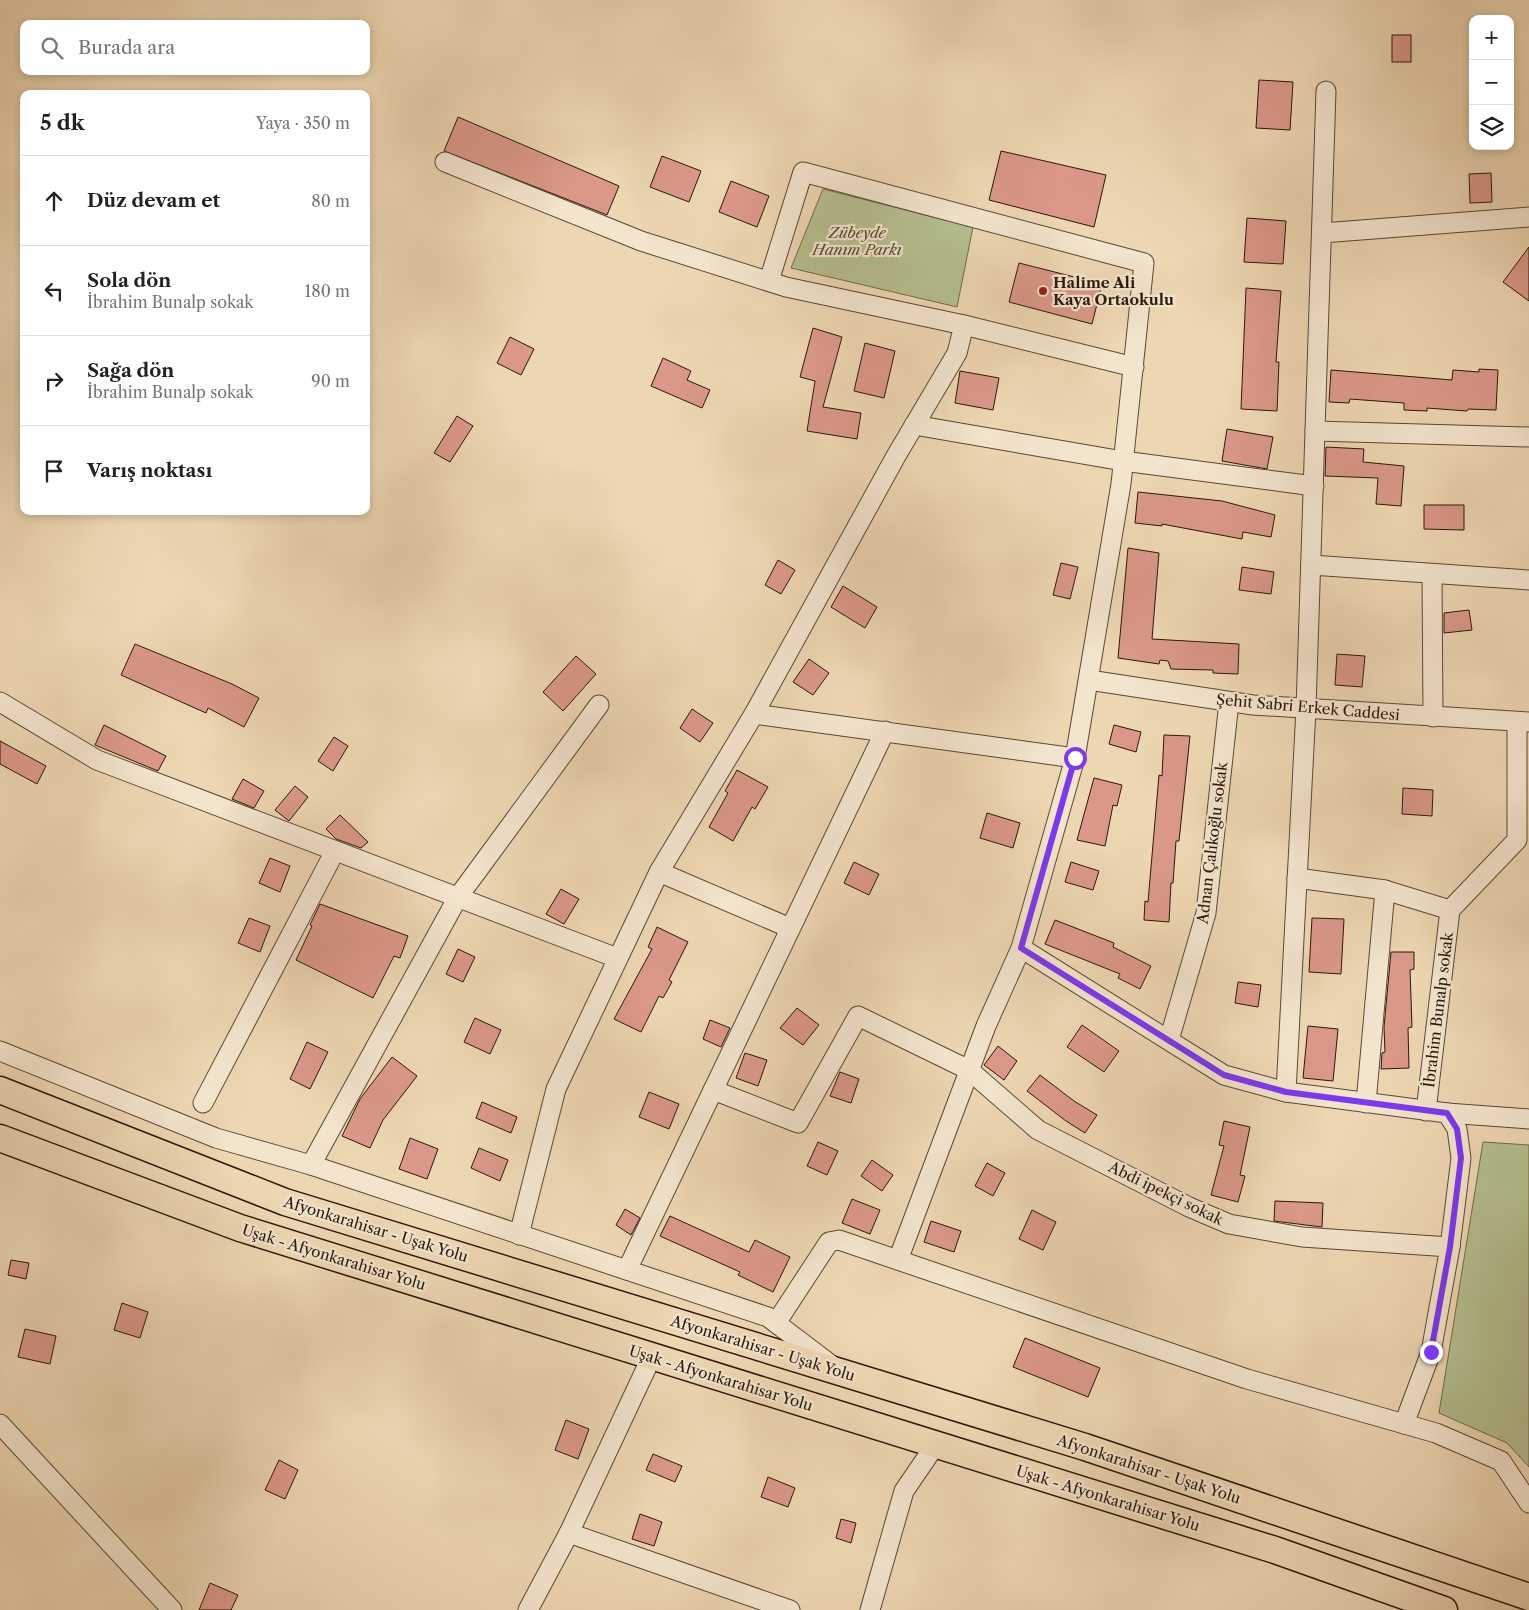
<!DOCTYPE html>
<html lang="tr">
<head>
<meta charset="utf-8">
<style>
  body { margin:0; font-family:"Libre Caslon Text",serif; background:#f6f6f6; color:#222 }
  .controls { position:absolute; right:15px; top:15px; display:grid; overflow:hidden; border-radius:10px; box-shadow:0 2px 8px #0003 }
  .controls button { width:45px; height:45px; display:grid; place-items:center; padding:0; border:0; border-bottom:1px solid #e0e0e0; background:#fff; color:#222; font:25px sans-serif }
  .stop { position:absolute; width:15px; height:15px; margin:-11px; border:4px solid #7c3aed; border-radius:50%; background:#fff }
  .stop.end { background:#7c3aed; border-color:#fff; box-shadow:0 1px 5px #0008 }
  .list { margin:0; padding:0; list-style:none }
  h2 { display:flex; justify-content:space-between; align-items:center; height:65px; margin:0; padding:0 20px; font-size:21px }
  h2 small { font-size:16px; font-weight:400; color:#767676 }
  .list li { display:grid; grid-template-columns:32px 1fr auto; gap:15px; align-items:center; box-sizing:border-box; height:90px; padding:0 20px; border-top:1px solid #e0e0e0 }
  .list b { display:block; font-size:19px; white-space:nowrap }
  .list p { margin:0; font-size:16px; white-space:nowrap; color:#767676 }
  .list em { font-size:16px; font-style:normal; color:#767676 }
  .icon { flex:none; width:28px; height:28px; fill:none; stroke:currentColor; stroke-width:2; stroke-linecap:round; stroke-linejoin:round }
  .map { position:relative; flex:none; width:1529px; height:1610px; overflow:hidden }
  .search { position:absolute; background:#fff; box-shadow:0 2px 8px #0003; left:20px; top:20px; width:350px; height:55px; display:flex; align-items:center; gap:12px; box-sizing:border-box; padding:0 18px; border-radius:10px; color:#767676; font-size:19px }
  .panel { position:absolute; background:#fff; box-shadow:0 2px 8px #0003; left:20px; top:90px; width:350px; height:425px; border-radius:10px }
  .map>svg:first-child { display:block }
  .green { fill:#b5be8e; stroke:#6f6b4c }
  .building { fill:#db9889; stroke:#29180b }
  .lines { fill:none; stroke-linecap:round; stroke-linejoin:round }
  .minor-casing { stroke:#5a4835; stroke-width:21 }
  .highway-casing { stroke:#29180b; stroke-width:29 }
  .minor { stroke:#f3e4cd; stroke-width:19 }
  .highway { stroke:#edd6b2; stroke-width:26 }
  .route { stroke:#7c3aed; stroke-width:6 }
  .poi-dot { fill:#8f2418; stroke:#f3e4cd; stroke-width:2 }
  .labels { text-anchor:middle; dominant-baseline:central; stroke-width:4.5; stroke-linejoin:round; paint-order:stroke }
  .park-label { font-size:15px; font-style:italic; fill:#534a32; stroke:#f3e4cd }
  .poi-label { font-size:15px; font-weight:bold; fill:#29180b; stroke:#f3e4cd; text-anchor:start }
  .street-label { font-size:15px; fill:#29180b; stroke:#f3e4cd }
</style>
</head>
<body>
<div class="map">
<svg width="1529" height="1610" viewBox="0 0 1529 1610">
  <rect width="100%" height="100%" fill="#edd6b2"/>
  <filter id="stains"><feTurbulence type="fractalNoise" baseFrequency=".004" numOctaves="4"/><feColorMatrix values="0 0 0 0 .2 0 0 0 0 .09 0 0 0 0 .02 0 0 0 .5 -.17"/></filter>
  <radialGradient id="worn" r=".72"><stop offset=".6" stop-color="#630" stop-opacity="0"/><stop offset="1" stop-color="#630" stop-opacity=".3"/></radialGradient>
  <g class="green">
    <path d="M823,189L973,227L957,307L791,268Z"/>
    <path d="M1483,1142L1529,1145V1467L1507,1443L1439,1413Z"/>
  </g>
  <g class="building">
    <rect x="1392" y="35" width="19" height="27"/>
    <path d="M1259,80L1293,82L1290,130L1256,128Z"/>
    <path d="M458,117L619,186L607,215L444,151Z"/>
    <path d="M1001,151L1106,175L1094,227L989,200Z"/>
    <path d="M662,156L701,171L689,202L650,187Z"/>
    <path d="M1491,173L1492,202L1470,203L1469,174Z"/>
    <path d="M731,181L769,196L757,227L719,212Z"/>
    <path d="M1247,218L1286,221L1283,264L1244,262Z"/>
    <path d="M1529,247V301L1503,282Z"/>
    <path d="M1019,263L1102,284L1092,324L1009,302Z"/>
    <path d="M1246,288L1281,291L1276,362H1279L1277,411L1241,409Z"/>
    <path d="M813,328L842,337L823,407L861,413L857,439L807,431L815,381L800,377Z"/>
    <path d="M510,337L534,349L521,375L497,363Z"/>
    <path d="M865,343L895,351L884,398L854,391Z"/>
    <path d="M663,358L691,371L687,380L710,390L702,408L651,386Z"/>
    <path d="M1479,369L1498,370L1496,410L1468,409L1467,411L1427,408V411L1404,410V403L1350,399L1349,403L1329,402L1331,370L1452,380L1453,370L1479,372Z"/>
    <path d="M960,371L999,378L993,410L955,403Z"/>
    <path d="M457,416L473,426L450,462L434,453Z"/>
    <path d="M1227,429L1273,437L1267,469L1222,461Z"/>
    <path d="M1326,447L1364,449L1363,462L1404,466L1401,506L1376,504L1378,478L1325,476Z"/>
    <path d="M1138,492L1222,501L1275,515L1271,537L1243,532L1242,539L1162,524V526L1135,523Z"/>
    <path d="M1424,505H1464V530L1424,529Z"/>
    <path d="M1128,548L1159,553L1152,639L1239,644L1238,674L1213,673V670L1171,669L1168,661L1160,660L1159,664L1118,658Z"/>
    <path d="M778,560L795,570L781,594L765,585Z"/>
    <path d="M1061,563L1078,567L1070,599L1053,595Z"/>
    <path d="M1242,567L1274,572L1271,594L1239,590Z"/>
    <path d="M843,586L877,607L865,628L831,607Z"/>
    <path d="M1469,610L1472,630L1444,633V613Z"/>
    <path d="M135,644L232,684L259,698L244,727L208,708L206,713L121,675Z"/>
    <path d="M1337,654L1365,656L1362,687L1335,685Z"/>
    <path d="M576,656L596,674L563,711L543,692Z"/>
    <path d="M809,659L829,673L813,695L793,682Z"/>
    <path d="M692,709L713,723L700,742L680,728Z"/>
    <path d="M104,725L166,756L158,771L95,745Z"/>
    <path d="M1114,725L1141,732L1136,752L1109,744Z"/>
    <path d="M1164,735L1190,736L1179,841H1176L1173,883H1171L1169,922L1144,920L1145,901L1148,902L1159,775L1162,776Z"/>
    <path d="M334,737L348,746L333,771L318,761Z"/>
    <path d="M0,741L46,766L37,784L0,764Z"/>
    <path d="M737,770L768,787L755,809L752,807L733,841L709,827L728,793L725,791Z"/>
    <path d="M1094,778L1122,785L1117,806L1113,805L1105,846L1077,840Z"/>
    <path d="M243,779L264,791L254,808L232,799Z"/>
    <path d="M295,786L308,797L289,821L275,810Z"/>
    <path d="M1403,788L1433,790L1432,816L1402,814Z"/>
    <path d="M987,813L1020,823L1013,848L980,838Z"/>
    <path d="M340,815L368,842L361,848L336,839L326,829Z"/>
    <path d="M270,858L290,866L280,892L259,883Z"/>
    <path d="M854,862L879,874L869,895L844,883Z"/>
    <path d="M1071,862L1099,871L1093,890L1065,882Z"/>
    <path d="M561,889L579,899L564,924L546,914Z"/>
    <path d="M320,904L408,936L400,958L394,956L373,998L296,960L312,926L310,925Z"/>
    <path d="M249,918L270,926L260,952L238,943Z"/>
    <path d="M1312,918L1344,919L1341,974L1309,972Z"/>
    <path d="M1055,920L1114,943L1113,947L1151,966L1140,989L1118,978L1120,974L1045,944Z"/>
    <path d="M657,927L688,942L669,980L672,982L663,998L659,996L641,1032L614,1019L652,949L648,947Z"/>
    <path d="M458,949L475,957L463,982L446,974Z"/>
    <path d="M1391,952H1414V969L1410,970L1412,1027L1408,1028L1409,1068L1381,1069L1382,1053L1385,1052L1384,1027Z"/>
    <path d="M1238,982L1261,985L1258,1007L1235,1003Z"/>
    <path d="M797,1008L819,1025L803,1045L780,1028Z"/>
    <path d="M475,1018L501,1030L490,1054L464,1042Z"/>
    <path d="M710,1020L730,1028L721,1047L703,1039Z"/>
    <path d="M1082,1025L1119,1051L1104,1072L1067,1047Z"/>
    <path d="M1308,1026L1338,1029L1333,1081L1303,1078Z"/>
    <path d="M307,1042L328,1052L310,1089L290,1079Z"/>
    <path d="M998,1046L1017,1061L1004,1080L984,1065Z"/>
    <path d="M745,1053L767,1060L758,1086L736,1078Z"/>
    <path d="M392,1057L417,1076L383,1120L370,1148L342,1136L360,1099Z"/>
    <path d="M840,1072L859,1079L851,1103L830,1096Z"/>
    <path d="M1040,1075L1074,1101L1097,1115L1085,1133L1066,1121L1027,1091Z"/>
    <path d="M649,1092L679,1104L669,1129L639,1117Z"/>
    <path d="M482,1102L517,1117L511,1133L476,1118Z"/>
    <path d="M1224,1121L1250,1127L1240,1175L1245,1176L1238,1202L1211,1195L1224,1146L1219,1145Z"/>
    <path d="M410,1138L438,1149L427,1179L399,1169Z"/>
    <path d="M818,1142L838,1151L827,1175L807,1166Z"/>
    <path d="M479,1148L508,1160L500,1181L471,1168Z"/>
    <path d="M872,1160L893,1175L882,1191L861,1176Z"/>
    <path d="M987,1163L1005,1173L993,1196L975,1186Z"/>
    <path d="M852,1199L880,1210L870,1234L842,1223Z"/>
    <path d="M1275,1201L1323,1203L1322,1227L1274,1221Z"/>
    <path d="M625,1209L640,1218L631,1235L616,1225Z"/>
    <path d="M1032,1210L1056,1222L1043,1250L1019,1239Z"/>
    <path d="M670,1216L749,1252L755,1240L790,1257L773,1292L738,1275L740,1272L660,1236Z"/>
    <path d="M931,1221L961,1231L954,1252L924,1242Z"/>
    <path d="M11,1260L29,1263L26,1279L8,1275Z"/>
    <path d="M122,1303L148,1312L140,1338L114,1330Z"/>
    <path d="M25,1329L56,1336L50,1364L18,1357Z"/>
    <path d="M1025,1338L1100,1368L1088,1397L1013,1367Z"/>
    <path d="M566,1420L589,1429L578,1459L555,1450Z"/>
    <path d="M653,1454L682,1466L675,1482L646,1470Z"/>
    <path d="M279,1460L298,1470L285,1499L265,1490Z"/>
    <path d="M768,1477L795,1488L788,1507L761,1497Z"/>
    <path d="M640,1514L662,1522L654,1546L632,1539Z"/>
    <path d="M841,1519L856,1523L851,1543L836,1538Z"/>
    <path d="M210,1583L238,1595L231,1610H199Z"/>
  </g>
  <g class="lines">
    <defs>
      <g id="minor">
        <path d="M445,162L641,241L786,287L964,325L1134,367"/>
        <path d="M1322,233L1529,217"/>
        <path d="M769,281L803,172L1144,263L1121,484L1075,758L1021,948L986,1026L898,1260"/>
        <path d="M914,425L1123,461L1314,486"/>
        <path d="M1315,431L1529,437"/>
        <path d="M1311,565L1529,580"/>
        <path d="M1432,574L1433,717"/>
        <path d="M1089,680L1253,705L1529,722"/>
        <path d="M0,702L97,760L617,958"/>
        <path d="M754,714L1075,758"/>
        <path d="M659,872L790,928"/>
        <path d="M1297,878L1385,890L1450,910L1426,1111"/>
        <path d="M1450,910L1517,840V722"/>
        <path d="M1021,948L1224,1075L1286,1092L1447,1113L1457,1129L1461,1158L1450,1247L1431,1352L1404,1424"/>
        <path d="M1169,1040L1206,913L1229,702"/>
        <path d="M0,1051L216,1138L311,1165L768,1317L830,1364"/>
        <path d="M713,1090L798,1123L858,1016L969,1070L1038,1130L1189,1207L1229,1224L1302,1237L1450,1247"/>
        <path d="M1286,1092L1306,709L1326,91"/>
        <path d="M203,1103L335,851"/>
        <path d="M1366,1103L1385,890"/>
        <path d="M1447,1113L1529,1119"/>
        <path d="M311,1165L458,897L599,705"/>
        <path d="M519,1235L556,1089L659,872L754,714L896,456L957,353L964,325"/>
        <path d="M627,1270L885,731"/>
        <path d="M776,1323L829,1242L839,1240L1247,1379L1436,1433L1501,1461L1529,1503"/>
        <path d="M0,1424L172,1610"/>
        <path d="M569,1533L790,1610"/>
        <path d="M528,1610L569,1533L652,1356"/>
        <path d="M870,1610L904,1491L936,1444"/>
      </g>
      <g id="highway">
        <path d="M0,1090L285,1202L1085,1447L1529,1597"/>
        <path d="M0,1138L240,1228L1275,1550L1444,1610"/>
      </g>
    </defs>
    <use href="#minor" class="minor-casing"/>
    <use href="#highway" class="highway-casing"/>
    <use href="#minor" class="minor"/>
    <use href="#highway" class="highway"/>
  </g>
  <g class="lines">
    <path class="route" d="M1075,758L1021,948L1224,1075L1286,1092L1447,1113L1457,1129L1461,1158L1450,1247L1431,1352"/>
  </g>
  <circle class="poi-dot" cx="1043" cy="291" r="5"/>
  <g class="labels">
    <g class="park-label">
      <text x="857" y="232">Zübeyde<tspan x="857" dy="17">Hanım Parkı</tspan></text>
    </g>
    <g class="poi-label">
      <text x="1053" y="282">Halime Ali<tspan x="1053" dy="17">Kaya Ortaokulu</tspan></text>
    </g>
    <g class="street-label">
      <text transform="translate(1308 707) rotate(5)">Şehit Sabri Erkek Caddesi</text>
      <text transform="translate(1212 843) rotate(-83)">Adnan Çalıkoğlu sokak</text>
      <text transform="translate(1438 1010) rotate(-83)">İbrahim Bunalp sokak</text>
      <text transform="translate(1166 1193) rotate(26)">Abdi ipekçi sokak</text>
      <text transform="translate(376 1229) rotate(17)">Afyonkarahisar - Uşak Yolu</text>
      <text transform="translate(334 1257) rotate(17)">Uşak - Afyonkarahisar Yolu</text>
      <text transform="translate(763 1348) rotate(17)">Afyonkarahisar - Uşak Yolu</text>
      <text transform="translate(721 1378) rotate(17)">Uşak - Afyonkarahisar Yolu</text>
      <text transform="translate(1149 1469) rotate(18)">Afyonkarahisar - Uşak Yolu</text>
      <text transform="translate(1108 1498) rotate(17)">Uşak - Afyonkarahisar Yolu</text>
    </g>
  </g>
  <rect width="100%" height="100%" filter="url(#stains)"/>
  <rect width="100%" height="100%" fill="url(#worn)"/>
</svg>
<div class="controls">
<button>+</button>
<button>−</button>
<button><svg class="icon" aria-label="layers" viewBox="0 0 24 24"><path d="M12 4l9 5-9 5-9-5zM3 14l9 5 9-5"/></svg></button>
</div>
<div class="stop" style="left:1075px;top:758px"></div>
<div class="stop end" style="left:1431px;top:1352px"></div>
<div class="search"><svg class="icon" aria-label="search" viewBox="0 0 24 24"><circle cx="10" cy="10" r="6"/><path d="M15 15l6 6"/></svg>Burada ara</div>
<section class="panel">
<h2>5 dk<small>Yaya · 350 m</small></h2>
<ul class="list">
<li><svg class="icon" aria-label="ahead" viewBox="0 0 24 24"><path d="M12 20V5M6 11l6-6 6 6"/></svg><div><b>Düz devam et</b></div><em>80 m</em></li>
<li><svg class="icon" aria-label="left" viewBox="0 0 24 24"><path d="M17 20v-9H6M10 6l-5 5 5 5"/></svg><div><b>Sola dön</b><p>İbrahim Bunalp sokak</p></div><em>180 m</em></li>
<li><svg class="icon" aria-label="right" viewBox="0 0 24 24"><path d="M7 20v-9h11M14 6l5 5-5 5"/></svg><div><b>Sağa dön</b><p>İbrahim Bunalp sokak</p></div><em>90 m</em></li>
<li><svg class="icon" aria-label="arrive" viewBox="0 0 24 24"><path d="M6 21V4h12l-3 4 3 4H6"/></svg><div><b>Varış noktası</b></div></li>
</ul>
</section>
</div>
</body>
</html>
